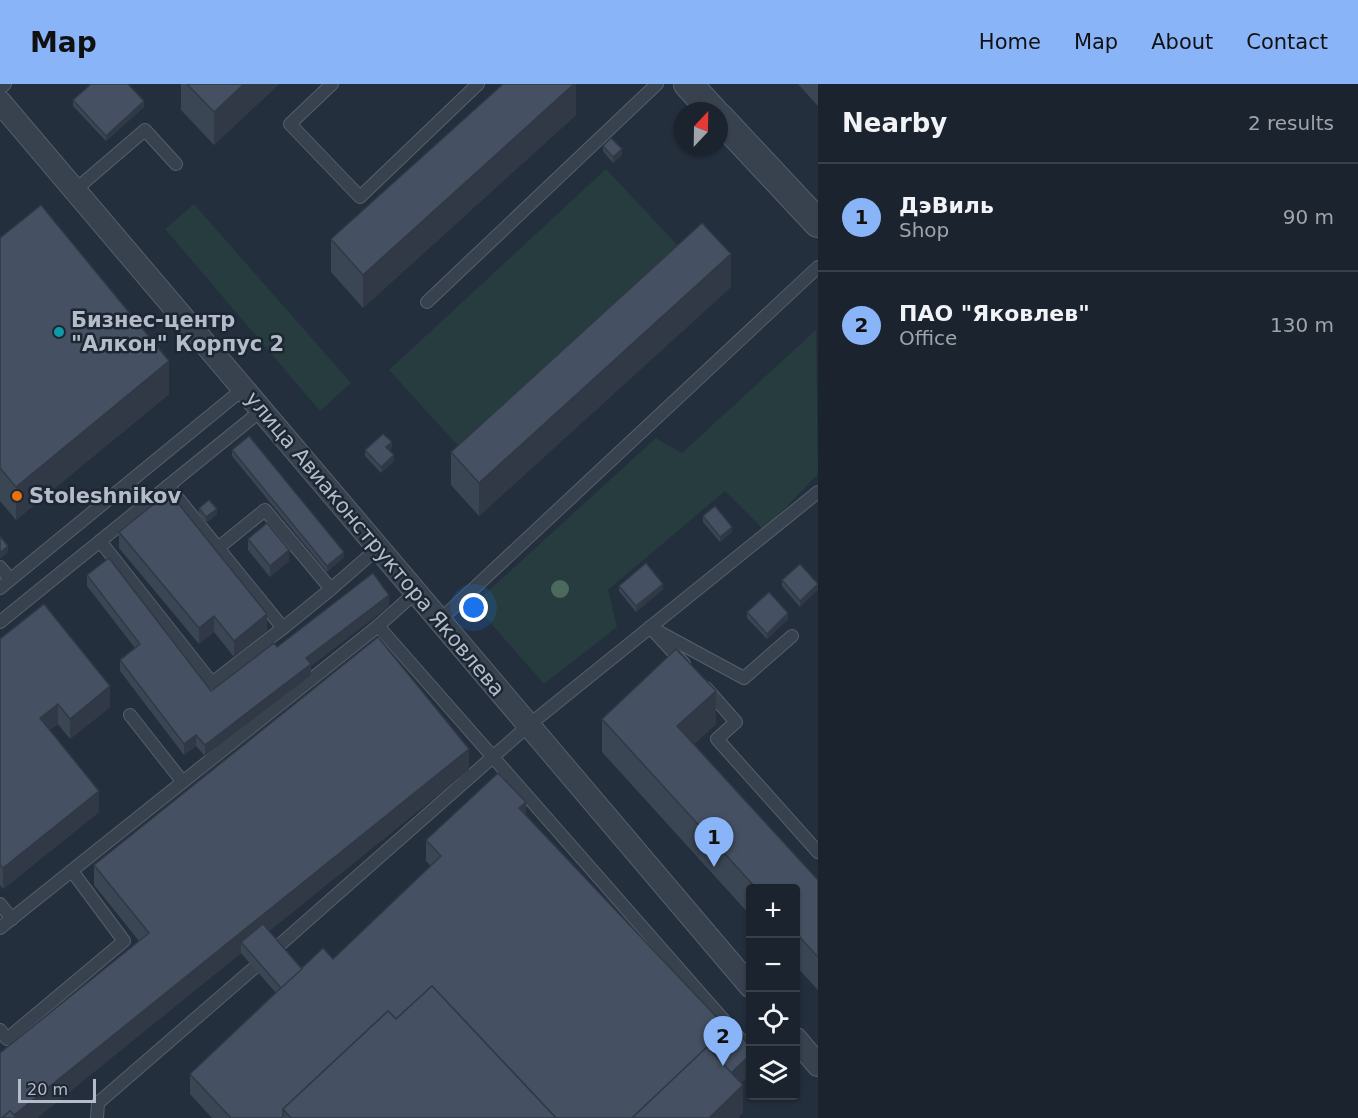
<!DOCTYPE html>
<meta charset="utf-8">
<style>
:root{--surface:#1b232e;--page:#242b36;--text:#f1f3f6;--muted:#a0a4aa;--line:#39404a;--accent:#8ab4f8}
body{margin:0;font-family:"DejaVu Sans",sans-serif;background:var(--page);color:var(--text)}
.controls{position:absolute;right:18px;bottom:18px;display:grid;overflow:hidden;border-radius:6px;box-shadow:0 2px 4px #0004}
.controls button{width:54px;height:54px;display:grid;place-items:center;padding:0;border:0;border-bottom:2px solid var(--line);background:var(--surface);color:var(--text);font:30px sans-serif}
.compass{position:absolute;left:674px;top:18px;width:54px;height:54px;border-radius:50%;background:var(--surface);box-shadow:0 2px 4px #0004;rotate:22deg}
.scale{position:absolute;left:18px;bottom:15px;width:78px;box-sizing:border-box;padding-left:6px;border:3px solid #b4bcc9;border-top:0;font-size:16px;line-height:21px;white-space:nowrap;color:#b4bcc9;-webkit-text-stroke:4px #1d2633;paint-order:stroke}
.you{position:absolute;left:474px;top:524px;width:21px;height:21px;margin:-15px;border:4px solid #fff;border-radius:50%;background:#1a73e8;box-shadow:0 0 0 9px #1a73e833}
.badge{display:grid;place-items:center;width:39px;height:39px;border-radius:50%;background:var(--accent);color:#111;font-size:20px;font-weight:700}
.pin{position:absolute;translate:-50% -50px;filter:drop-shadow(0 2px 3px #0008)}
.pin::after{content:'';position:absolute;top:32px;width:21px;height:18px;background:inherit;clip-path:polygon(0 0,100% 0,50% 100%)}
.list{margin:0;padding:0;list-style:none}
h2{display:flex;justify-content:space-between;align-items:center;height:78px;margin:0;padding:0 24px;font-size:26px}
h2 small{font-size:20px;font-weight:400;color:var(--muted)}
.list li{display:grid;grid-template-columns:39px 1fr auto;gap:18px;align-items:center;box-sizing:border-box;height:108px;padding:0 24px;border-top:2px solid var(--line)}
.list b{display:block;font-size:22px;white-space:nowrap}
.list p{margin:0;font-size:20px;white-space:nowrap;color:var(--muted)}
.list em{font-size:20px;font-style:normal;color:var(--muted)}
.icon{flex:none;width:33px;height:33px;fill:none;stroke:currentColor;stroke-width:2;stroke-linecap:round;stroke-linejoin:round}
.map{position:relative;flex:none;width:818px;height:1034px;overflow:hidden}
header{display:flex;align-items:center;gap:36px;box-sizing:border-box;height:84px;padding:0 30px;background:var(--accent);color:#111}
header strong{font-size:28px}
nav{display:flex;gap:33px;margin-inline-start:auto;font-size:21px}
main{display:flex}
aside{flex:1;background:var(--surface)}
.map>svg:first-child{display:block}
.green{fill:#263c3f}
.lines{fill:none;stroke-linecap:round;stroke-linejoin:round}
.service-casing{stroke:#565f6c;stroke-width:14}
.minor-casing{stroke:#565f6c;stroke-width:24}
.tertiary-casing{stroke:#565f6c;stroke-width:30}
.service{stroke:#38414e;stroke-width:12}
.minor{stroke:#38414e;stroke-width:22}
.tertiary{stroke:#38414e;stroke-width:28}
.tree{fill:#4b6a5d}
.wall{fill:#3b4654}
.shaded-wall{fill:#303945}
.building{fill:#455162;stroke:#303945;stroke-width:1.5}
.culture-dot{fill:#0f9aa8;stroke:#1d2633;stroke-width:2}
.food-dot{fill:#e8710a;stroke:#1d2633;stroke-width:2}
.labels{text-anchor:middle;dominant-baseline:central;stroke-width:5;stroke-linejoin:round;paint-order:stroke}
.poi-label{font-size:21px;font-weight:bold;fill:#b4bcc9;stroke:#1d2633;text-anchor:start}
.street-label{font-size:21px;fill:#b4bcc9;stroke:#1d2633}
</style>
<header>
<strong>Map</strong>
<nav><a>Home</a><a>Map</a><a>About</a><a>Contact</a></nav>
</header>
<main>
<div class="map">
<svg width="818" height="1034" viewBox="0 0 818 1034">
<rect width="100%" height="100%" fill="#242f3e"/>
<g class="green">
<polygon points="606,85 679,163 461,365 389,286"/>
<polygon points="194,120 351,299 320,327 165,145"/>
<polygon points="816,246 818,390 764,446 725,407 608,506 617,543 544,600 474,520 656,354 682,369"/>
</g>
<g class="lines">
<defs>
<g id="service">
<polyline points="332,0 290,40 360,113 478,0"/>
<polyline points="0,4 5,0"/>
<polyline points="75,106 145,46 176,80"/>
<polyline points="427,218 657,0"/>
<polyline points="168,402 218,464"/>
<polyline points="100,457 212,599 283,544"/>
<polyline points="0,483 10,495"/>
<polyline points="0,504 243,305"/>
<polyline points="331,505 283,544 218,464 265,426 331,505 378,464"/>
<polyline points="440,536 818,183"/>
<polyline points="0,538 262,326"/>
<polyline points="378,542 750,966"/>
<polyline points="650,543 684,580"/>
<polyline points="659,548 744,594 792,552"/>
<polyline points="706,604 736,638 717,655 818,768"/>
<polyline points="130,631 182,697"/>
<polyline points="0,820 12,835"/>
<polyline points="0,844 378,542 416,508"/>
<polyline points="275,865 529,641 818,408"/>
<polyline points="0,946 7,955 124,857 72,787"/>
<polyline points="97,1034 98,1019 254,884"/>
</g>
<g id="minor">
<polyline points="0,18 750,902"/>
<polyline points="796,955 818,981"/>
</g>
<g id="tertiary">
<polyline points="688,0 713,27"/>
<polyline points="719,33 818,139"/>
</g>
</defs>
<use href="#service" class="service-casing"/>
<use href="#minor" class="minor-casing"/>
<use href="#tertiary" class="tertiary-casing"/>
<use href="#service" class="service"/>
<use href="#minor" class="minor"/>
<use href="#tertiary" class="tertiary"/>
</g>
<circle class="tree" cx="560" cy="505" r="9"/>
<g class="wall">
<polygon points="181,0 279,0 214,61 181,26"/>
<polygon points="574,0 576,0 576,31 363,224 331,188 331,155"/>
<polygon points="798,0 818,0 818,22"/>
<polygon points="73,16 144,23 106,57 73,22"/>
<polygon points="603,62 622,71 613,79 603,67"/>
<polygon points="0,154 169,310 16,436 0,417"/>
<polygon points="731,203 479,432 451,401 451,368"/>
<polygon points="392,364 389,366 394,377 381,389 365,372 365,366"/>
<polygon points="232,366 344,473 327,488 232,372"/>
<polygon points="199,424 217,430 206,439 199,430"/>
<polygon points="703,432 732,448 720,458 703,438"/>
<polygon points="119,448 267,546 234,573 214,548 199,560 119,464"/>
<polygon points="248,455 289,477 270,493 248,466"/>
<polygon points="87,491 211,607 277,563 389,522 311,582 311,591 205,672 196,662 184,671 120,587 120,576 135,564 87,502"/>
<polygon points="782,496 818,500 800,523 782,502"/>
<polygon points="619,502 663,505 636,528 619,507"/>
<polygon points="747,528 788,535 767,555 747,534"/>
<polygon points="0,555 110,623 70,655 58,640 50,646 99,728 3,805 0,801"/>
<polygon points="602,635 716,640 694,660 818,796 818,906 795,881 795,804 750,804 750,831 602,668"/>
<polygon points="469,686 269,847 302,885 333,875 431,782 426,777 426,756 526,731 741,999 743,1028 738,1034 212,1034 190,1010 190,990 276,909 241,869 37,1034 0,1034 139,857 94,801 94,781"/>
</g>
<g class="shaded-wall">
<polygon points="244,0 279,0 214,61 214,28"/>
<polygon points="574,0 576,0 576,31 363,224 363,191"/>
<polygon points="144,17 144,23 106,57 106,52"/>
<polygon points="622,65 622,71 613,79 613,73"/>
<polygon points="731,170 731,203 479,432 479,399"/>
<polygon points="169,277 169,310 16,436 16,403"/>
<polygon points="392,358 392,364 386,369 386,363"/>
<polygon points="394,371 394,377 381,389 381,383"/>
<polygon points="217,425 217,430 206,439 206,433"/>
<polygon points="732,443 732,448 720,458 720,453"/>
<polygon points="8,462 8,468 0,475 0,469"/>
<polygon points="289,466 289,477 270,493 270,482"/>
<polygon points="344,468 344,473 327,488 327,482"/>
<polygon points="663,500 663,505 636,528 636,522"/>
<polygon points="818,501 818,506 800,523 800,517"/>
<polygon points="389,511 389,522 311,582 311,591 205,672 205,661 306,574"/>
<polygon points="788,529 788,535 767,555 767,550"/>
<polygon points="267,530 267,546 234,573 234,557"/>
<polygon points="214,532 214,548 199,560 199,544"/>
<polygon points="110,602 110,623 70,655 70,635"/>
<polygon points="716,607 716,640 677,674 677,642"/>
<polygon points="58,620 58,640 40,654 40,634"/>
<polygon points="196,651 196,662 184,671 184,660"/>
<polygon points="469,665 469,686 247,865 241,858 241,869 37,1034 11,1034"/>
<polygon points="99,707 99,728 3,805 3,784"/>
<polygon points="526,718 526,738 519,724"/>
<polygon points="750,971 750,991 728,1012 728,992"/>
<polygon points="743,1001 743,1028 738,1034 709,1034"/>
</g>
<g class="building">
<polygon points="91,0 128,0 144,17 106,52 73,16"/>
<polygon points="187,0 244,0 214,28"/>
<polygon points="503,0 574,0 363,191 331,155"/>
<polygon points="611,54 622,65 613,73 603,62"/>
<polygon points="41,121 169,277 16,403 0,384 0,154"/>
<polygon points="702,139 731,170 479,399 451,368"/>
<polygon points="383,350 392,358 386,363 394,371 381,383 365,366"/>
<polygon points="249,352 344,468 327,482 232,366"/>
<polygon points="169,408 267,530 234,557 214,532 199,544 119,448"/>
<polygon points="209,416 217,425 206,433 199,424"/>
<polygon points="715,422 732,443 720,453 703,432"/>
<polygon points="267,439 289,466 270,482 248,455"/>
<polygon points="0,452 8,462 0,469"/>
<polygon points="109,474 211,607 274,559 277,563 373,489 389,511 306,574 311,580 205,661 196,651 184,660 120,576 140,560 87,491"/>
<polygon points="646,479 663,500 636,522 619,502"/>
<polygon points="800,480 818,500 800,517 782,496"/>
<polygon points="769,508 788,529 767,550 747,528"/>
<polygon points="44,520 110,602 70,635 58,620 40,634 99,707 3,784 0,781 0,555"/>
<polygon points="378,553 469,665 14,1031 10,1027 2,1034 0,1034 0,969 149,849 94,781"/>
<polygon points="676,565 716,607 677,642 818,796 818,873 795,848 795,804 756,804 602,635"/>
<polygon points="498,689 526,718 519,724 726,943 730,940 750,962 750,971 731,989 707,963 632,1034 556,1034 432,902 396,935 388,927 283,1025 283,1032 281,1034 231,1034 190,990 323,864 333,875 441,772 426,756"/>
<polygon points="263,840 302,885 281,904 241,858"/>
<polygon points="432,902 556,1034 291,1034 283,1025 388,927 396,935"/>
<polygon points="707,963 743,1001 709,1034 632,1034"/>
<polygon points="10,1027 17,1034 2,1034"/>
</g>
<circle class="culture-dot" cx="59" cy="248" r="6"/>
<circle class="food-dot" cx="17" cy="412" r="6"/>
<g class="labels">
<g class="poi-label">
<text x="71" y="236">Бизнес-центр<tspan x="71" dy="24">"Алкон" Корпус 2</tspan></text>
<text x="29" y="412">Stoleshnikov</text>
</g>
<g class="street-label">
<text transform="translate(375 460) rotate(50)">улица Авиаконструктора Яковлева</text>
</g>
</g>
</svg>
<div class="controls">
<button>+</button>
<button>−</button>
<button><svg class="icon" aria-label="locate" viewBox="0 0 24 24"><circle cx="12" cy="12" r="6"/><path d="M12 2v4M12 18v4M2 12h4M18 12h4"/></svg></button>
<button><svg class="icon" aria-label="layers" viewBox="0 0 24 24"><path d="M12 4l9 5-9 5-9-5zM3 14l9 5 9-5"/></svg></button>
</div>
<svg class="compass" viewBox="-18 -18 36 36"><path d="M0-13l5 13h-10z" fill="#e53935"/><path d="M0 13l5-13h-10z" fill="#a0a4aa"/></svg>
<div class="scale">20 m</div>
<div class="you"></div>
<div class="pin badge" style="left:714px;top:783px">1</div>
<div class="pin badge" style="left:723px;top:982px">2</div>
</div>
<aside>
<h2>Nearby<small>2 results</small></h2>
<ul class="list">
<li><span class="badge">1</span><div><b>ДэВиль</b><p>Shop</p></div><em>90 m</em></li>
<li><span class="badge">2</span><div><b>ПАО &quot;Яковлев&quot;</b><p>Office</p></div><em>130 m</em></li>
</ul>
</aside>
</main>
